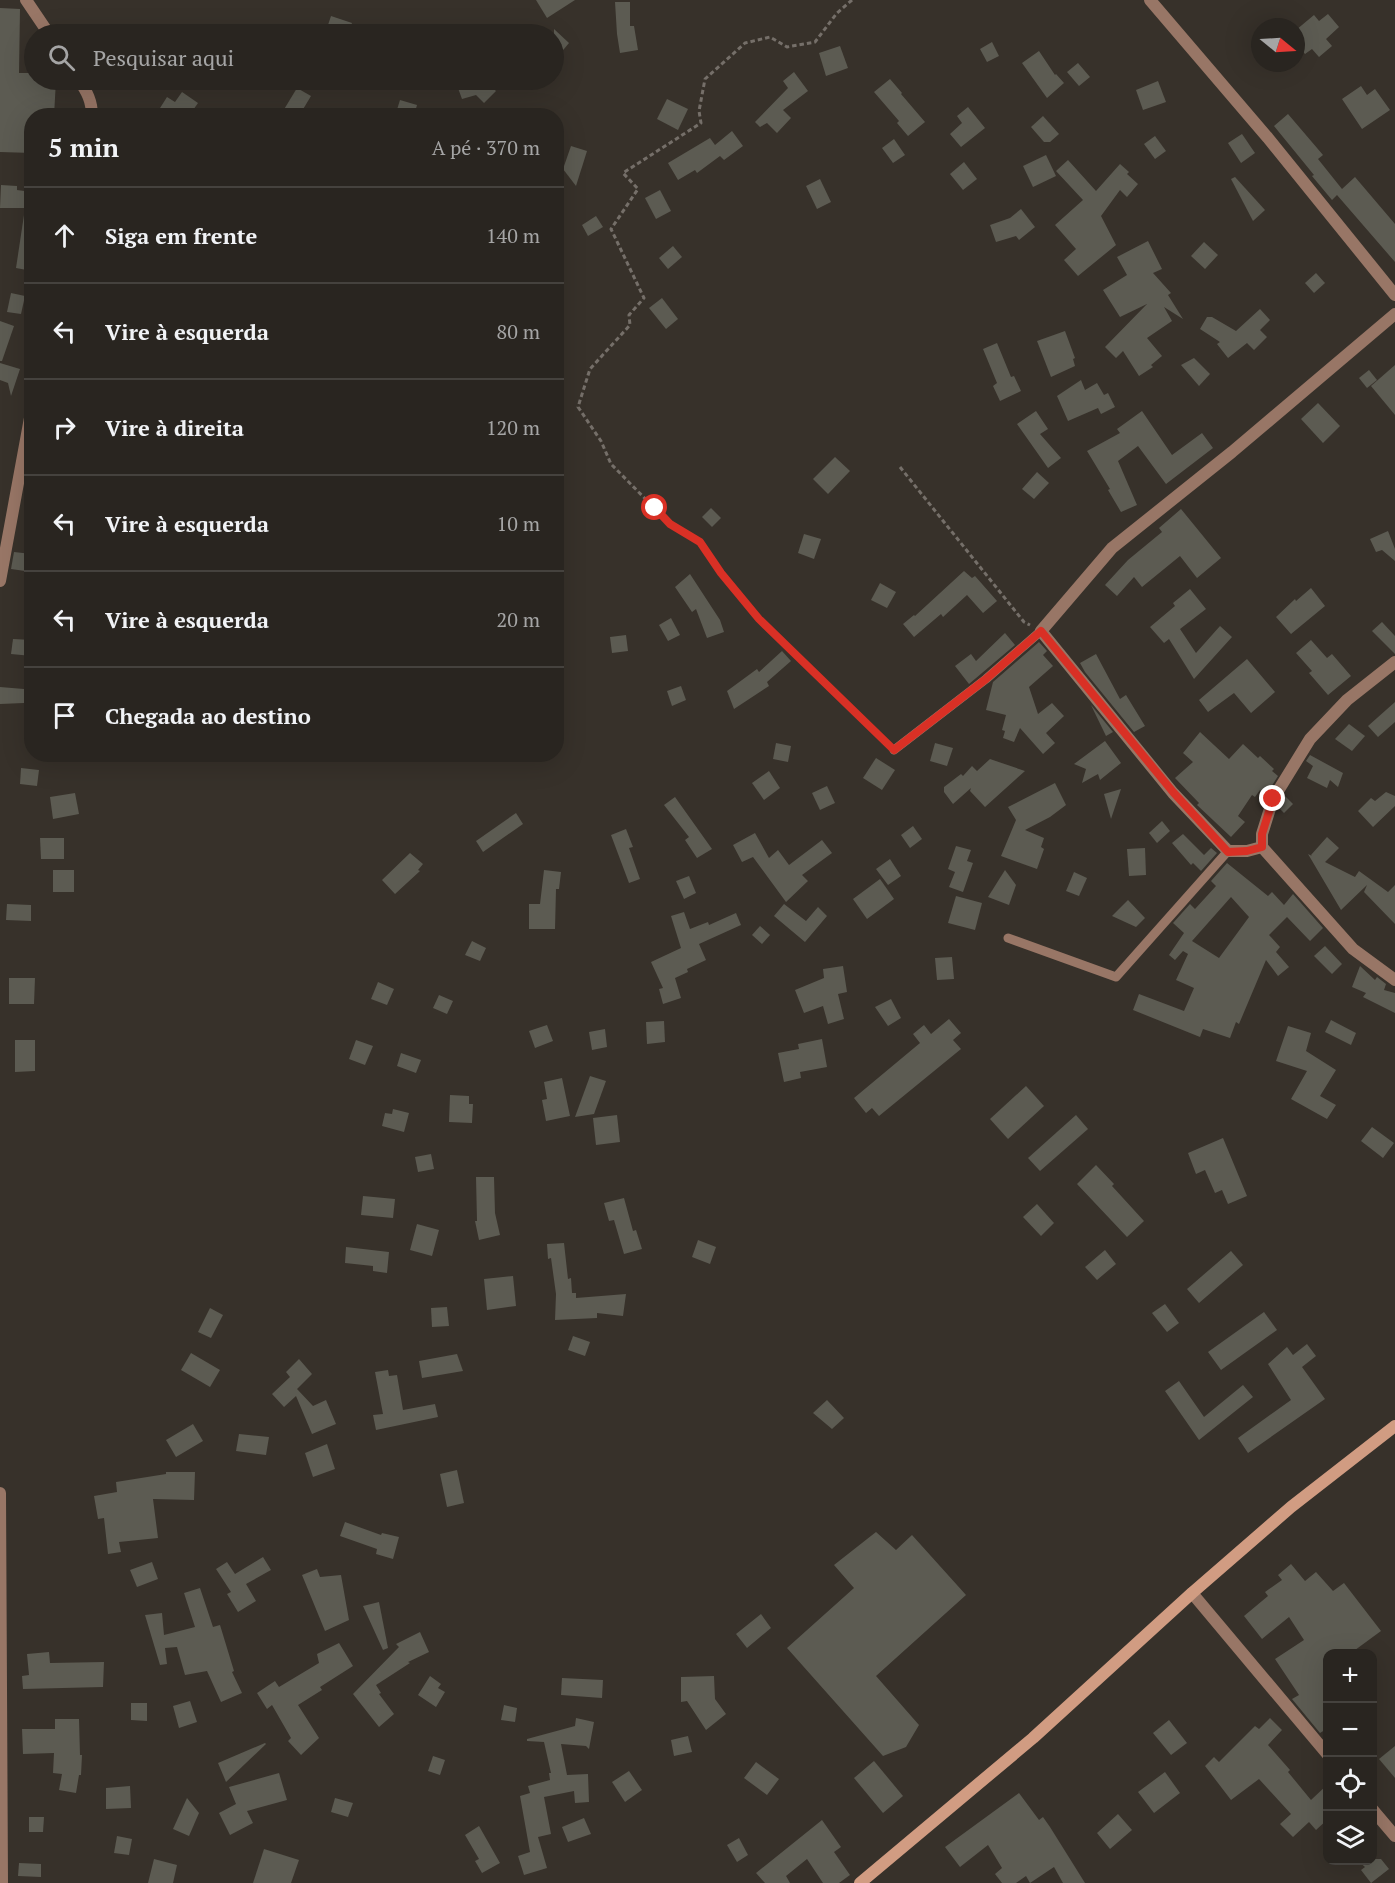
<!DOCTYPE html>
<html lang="pt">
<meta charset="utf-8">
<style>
:root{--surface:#292520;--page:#35312d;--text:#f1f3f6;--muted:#a5a5a5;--line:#45423e}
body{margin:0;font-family:"PT Serif",serif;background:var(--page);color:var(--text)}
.controls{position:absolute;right:18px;bottom:18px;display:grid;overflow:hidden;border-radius:12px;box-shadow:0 6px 24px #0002}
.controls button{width:54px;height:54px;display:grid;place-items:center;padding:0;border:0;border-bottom:2px solid var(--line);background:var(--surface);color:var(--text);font:30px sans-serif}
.compass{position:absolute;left:1251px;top:18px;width:54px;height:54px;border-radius:50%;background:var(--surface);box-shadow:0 6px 24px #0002;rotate:108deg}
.stop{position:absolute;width:18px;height:18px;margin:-14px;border:4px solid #d93025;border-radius:50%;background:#fff}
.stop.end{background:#d93025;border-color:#fff;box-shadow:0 2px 6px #0008}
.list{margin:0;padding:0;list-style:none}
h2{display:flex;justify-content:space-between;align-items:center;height:78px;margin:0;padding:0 24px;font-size:26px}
h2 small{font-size:20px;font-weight:400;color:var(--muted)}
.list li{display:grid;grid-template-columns:39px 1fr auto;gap:18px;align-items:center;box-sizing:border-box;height:96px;padding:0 24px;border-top:2px solid var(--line)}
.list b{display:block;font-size:22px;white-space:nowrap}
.list em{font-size:20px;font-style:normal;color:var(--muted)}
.icon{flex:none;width:33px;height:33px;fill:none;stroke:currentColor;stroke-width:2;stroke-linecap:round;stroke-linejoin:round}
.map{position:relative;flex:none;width:1395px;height:1883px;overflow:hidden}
.search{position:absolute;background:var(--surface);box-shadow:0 6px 24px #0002;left:24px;top:24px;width:540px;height:66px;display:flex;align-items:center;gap:15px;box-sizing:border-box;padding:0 21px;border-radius:33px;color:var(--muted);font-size:22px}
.panel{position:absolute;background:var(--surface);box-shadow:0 6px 24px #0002;left:24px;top:108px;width:540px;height:654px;border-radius:24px}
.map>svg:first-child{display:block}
.building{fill:#5c5b52;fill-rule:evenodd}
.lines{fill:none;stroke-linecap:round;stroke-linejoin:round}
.path{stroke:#756f69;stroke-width:3;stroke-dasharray:4.5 3;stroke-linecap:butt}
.lane{stroke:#987666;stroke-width:9}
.street{stroke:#987666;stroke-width:12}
.secondary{stroke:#d19c82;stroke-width:12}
.route{stroke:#d93025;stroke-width:8}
</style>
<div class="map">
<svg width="1395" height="1883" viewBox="0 0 1395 1883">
<rect width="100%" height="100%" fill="#37312a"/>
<g class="building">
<polygon points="536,0 575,0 547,18"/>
<polygon points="615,2 630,2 630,26 634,26 638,50 620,53 617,34"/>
<polygon points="0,8 20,9 19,73 34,73 34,80 56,80 54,116 32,116 32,153 0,152"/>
<polygon points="1328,14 1339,27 1326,39 1332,46 1319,57 1312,49 1305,54 1296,43 1296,30 1314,15 1319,21"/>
<polygon points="331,16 352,23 348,34 325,34"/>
<polygon points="554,29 569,43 554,61"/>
<polygon points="992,42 999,56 987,62 980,49"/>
<polygon points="840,46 848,68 826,76 819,53"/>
<polygon points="1039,51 1055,75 1056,74 1064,83 1047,98 1022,63"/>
<polygon points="1078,63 1090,77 1079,86 1067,72"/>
<polygon points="794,72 808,91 783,110 791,118 777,133 767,123 760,127 755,122 788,88 783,81"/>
<polygon points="890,79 902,93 901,94 925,122 908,136 897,123 899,121 874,92"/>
<polygon points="455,80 485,80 496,91 484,103 476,95 462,99"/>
<polygon points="1158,81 1166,102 1143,110 1136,90"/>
<polygon points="1361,86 1367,95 1375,89 1390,110 1362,129 1342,99"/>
<polygon points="297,88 311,96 299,116 280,116"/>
<polygon points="182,92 198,103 191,113 196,116 155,116 167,97 175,102"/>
<polygon points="667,99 688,109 678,130 657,119"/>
<polygon points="400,100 417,105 414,116 395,116"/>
<polygon points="968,107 985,128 961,147 950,134 962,123 957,116"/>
<polygon points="1288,114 1323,155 1318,159 1342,189 1355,177 1395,224 1395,262 1337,195 1332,200 1312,176 1314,175 1274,126"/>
<polygon points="1043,116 1059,134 1050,142 1044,142 1031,127"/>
<polygon points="732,131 743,146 724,160 720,156 697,173 695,170 678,180 668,163 710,138 715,145"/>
<polygon points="1242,134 1255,153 1241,163 1228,143"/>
<polygon points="1155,136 1166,151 1155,159 1144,144"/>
<polygon points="894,139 905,155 893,163 882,148"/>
<polygon points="571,146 587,151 576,186 563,169"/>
<polygon points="1046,155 1056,176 1033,187 1023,166"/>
<polygon points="1068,160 1096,191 1120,164 1129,172 1127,174 1138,184 1127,197 1120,190 1101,216 1116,245 1078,276 1064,260 1076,249 1055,225 1083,200 1056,171"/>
<polygon points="964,162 977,179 963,190 950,174"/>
<polygon points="1235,177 1265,210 1253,221 1231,179"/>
<polygon points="820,179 831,202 817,209 806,186"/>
<polygon points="1,185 17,186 17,190 32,192 32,208 0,208"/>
<polygon points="660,190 671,211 656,219 645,198"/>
<polygon points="1021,209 1035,227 1019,240 1016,236 996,242 990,225 1010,218"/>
<polygon points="24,215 32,216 32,271 16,268"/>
<polygon points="596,216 603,227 588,236 582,225"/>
<polygon points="1148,241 1162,269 1153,273 1171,293 1168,295 1183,319 1164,307 1172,321 1147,338 1162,356 1151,365 1153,367 1139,376 1123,351 1116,358 1105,347 1147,304 1120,317 1103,290 1127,275 1117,257"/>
<polygon points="1204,242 1218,255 1205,269 1191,256"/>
<polygon points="673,246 682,257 668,269 659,258"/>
<polygon points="1316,273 1325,283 1314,293 1305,283"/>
<polygon points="11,293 25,296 21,314 7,312"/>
<polygon points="662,298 678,319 666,329 649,308"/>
<polygon points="1260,309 1270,320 1260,330 1267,337 1254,350 1247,343 1228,358 1217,344 1220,342 1200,329 1207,317 1212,317 1236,331"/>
<polygon points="0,321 14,326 2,361 0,361"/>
<polygon points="1065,331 1075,358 1073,359 1075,366 1051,377 1037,341"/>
<polygon points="997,343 1011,377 1014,376 1021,391 1000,401 993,386 997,383 983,349"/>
<polygon points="1194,358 1210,374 1199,386 1181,365"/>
<polygon points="0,363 20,369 11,396 8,383 0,380"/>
<polygon points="1395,365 1395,415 1371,386"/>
<polygon points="1369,370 1377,380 1367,388 1359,378"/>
<polygon points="1081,380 1085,390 1097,383 1104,395 1108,393 1115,407 1101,414 1098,408 1068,421 1057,396"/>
<polygon points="1318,403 1340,426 1323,443 1301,419"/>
<polygon points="1036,411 1048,429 1040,434 1061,458 1048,468 1017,424"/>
<polygon points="1142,411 1172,455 1202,433 1213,448 1166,484 1138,446 1118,461 1137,505 1121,512 1108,490 1110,489 1087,451 1120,433 1117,429"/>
<polygon points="835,457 850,471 828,494 813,479"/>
<polygon points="1037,472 1049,483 1034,499 1022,489"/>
<polygon points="711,508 721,518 712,527 702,517"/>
<polygon points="1181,509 1221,558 1197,578 1180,556 1142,587 1134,577 1117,596 1105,585 1128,560 1162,532 1159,528"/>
<polygon points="1388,531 1395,549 1395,561 1382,550 1376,552 1370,539"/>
<polygon points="804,534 821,539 814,559 798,553"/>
<polygon points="14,552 32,554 32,572 11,569"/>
<polygon points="964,571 972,578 975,576 997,601 983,613 967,595 943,617 941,614 914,637 903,624 914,615 915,616"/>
<polygon points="690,574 720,620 724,632 707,638 696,609 692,612 675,587"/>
<polygon points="880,583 896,592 887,608 871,600"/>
<polygon points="1311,588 1325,606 1291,634 1276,617 1295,599 1296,601"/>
<polygon points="1190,589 1206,609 1180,629 1196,653 1220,626 1232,637 1194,679 1169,639 1164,643 1150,627 1175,606 1173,603"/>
<polygon points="671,618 680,635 668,641 659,625"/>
<polygon points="1382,622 1395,636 1395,654 1372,631"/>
<polygon points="1005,633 1015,645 969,684 955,666 971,654 976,661"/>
<polygon points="626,635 628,651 612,653 610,637"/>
<polygon points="13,639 32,640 32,656 11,654"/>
<polygon points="1311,640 1327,658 1332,654 1351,676 1328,695 1309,673 1312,671 1296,653"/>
<polygon points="1039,642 1047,651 1043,655 1053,666 1029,687 1038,714 1052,703 1064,716 1046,733 1055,743 1043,754 1020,728 1014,742 1003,738 1005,731 1002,730 1006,715 986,710 993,682"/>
<polygon points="782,651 791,661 767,682 769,686 734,709 727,691 757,669 759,672"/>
<polygon points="1096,654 1120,699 1126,695 1145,726 1134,732 1085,672 1080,663"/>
<polygon points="1247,659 1275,692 1251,713 1234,693 1208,712 1199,700"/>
<polygon points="681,686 686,700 672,706 667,691"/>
<polygon points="0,687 24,689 24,703 0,704"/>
<polygon points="1395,702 1395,722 1378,737 1368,726"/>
<polygon points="1091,705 1113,732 1106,736"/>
<polygon points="1349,724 1365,736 1352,751 1335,739"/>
<polygon points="1200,732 1229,759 1243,744 1258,758 1260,756 1274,769 1272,771 1278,776 1266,795 1260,790 1255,797 1252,795 1238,816 1245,822 1231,837 1197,805 1199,803 1175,778 1193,762 1183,753"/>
<polygon points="1105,741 1121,763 1100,780 1098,774 1082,783 1086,769 1074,764"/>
<polygon points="776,743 791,746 788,762 773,759"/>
<polygon points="935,743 953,748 947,766 930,761"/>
<polygon points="1310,755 1343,773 1338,787 1330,780 1327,788 1307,778 1313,766 1306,761"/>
<polygon points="876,758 895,770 882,790 863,778"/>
<polygon points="990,759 1025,771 985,807 970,791 971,788 953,804 944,792 944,787 961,774 963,776 972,766 977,771"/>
<polygon points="21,768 39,770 37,786 20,784"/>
<polygon points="769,771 780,788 764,800 752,783"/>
<polygon points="1055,783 1066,805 1050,817 1025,830 1044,838 1041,847 1044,849 1037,869 1001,856 1016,820 1008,807"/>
<polygon points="827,786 835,803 820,810 812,793"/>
<polygon points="1121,789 1111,819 1104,794"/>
<polygon points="1386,792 1395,796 1395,806 1373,827 1358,811 1371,798 1375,801"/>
<polygon points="75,793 79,814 53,819 50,797"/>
<polygon points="1285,796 1293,804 1284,813 1279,808"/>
<polygon points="675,797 712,849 697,858 685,840 689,837 664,805"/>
<polygon points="516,813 523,824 483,852 476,841"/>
<polygon points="1162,821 1170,831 1157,843 1149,833"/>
<polygon points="913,826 922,839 910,848 901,835"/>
<polygon points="626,829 633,847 629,848 640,879 629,883 611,835"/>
<polygon points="755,833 769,858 778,850 789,865 822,840 832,853 802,875 808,881 786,902 753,857 742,862 733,845"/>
<polygon points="1183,834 1204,855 1211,848 1217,853 1201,871 1193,863 1191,865 1172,843"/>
<polygon points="1327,837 1339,848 1325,862 1355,877 1359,871 1388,892 1395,885 1395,924 1364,892 1367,885 1341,910 1308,854 1312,856 1311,855"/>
<polygon points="40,838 64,838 64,859 41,859"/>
<polygon points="956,846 971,850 967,861 973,863 963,892 949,887 955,872 948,869"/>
<polygon points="1145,848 1146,875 1129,876 1127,849"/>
<polygon points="410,853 423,864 418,870 420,871 395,894 382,880"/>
<polygon points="890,859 901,876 888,885 876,869"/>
<path d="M1227,863L1268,896L1272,892L1284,905L1293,894L1323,928L1310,941L1287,917L1269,935L1280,947L1276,952L1289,967L1278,976L1266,960L1239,1024L1236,1022L1230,1038L1203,1029L1200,1037L1133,1010L1139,994L1184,1011L1194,988L1176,980L1188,954L1183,951L1175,960L1169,955L1184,933L1173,923L1190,904L1195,909L1216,886L1211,881ZM1231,897L1249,917L1219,958L1192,941Z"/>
<rect x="53" y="870" width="21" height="22"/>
<polygon points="544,870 561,872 559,889 556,889 555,929 529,929 529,904 540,904"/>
<polygon points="1005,870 1016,885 1009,905 988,897"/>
<polygon points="1074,872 1087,878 1079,896 1066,891"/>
<polygon points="689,876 696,893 684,899 676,881"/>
<polygon points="880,879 894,899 867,919 853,899"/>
<polygon points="956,896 982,903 975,930 948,923"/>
<polygon points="1128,900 1145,918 1136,927 1112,916"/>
<polygon points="7,904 31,905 31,921 6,920"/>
<polygon points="784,904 806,921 818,907 827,916 805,942 774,916"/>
<polygon points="684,912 690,929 708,922 709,925 736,913 741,925 699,944 706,960 687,969 688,972 675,978 681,998 663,1004 659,989 663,988 651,962 681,948 671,916"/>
<polygon points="760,926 770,935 762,944 752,935"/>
<polygon points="472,941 486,948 480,961 465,955"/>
<polygon points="1325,946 1342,964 1332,974 1314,956"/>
<polygon points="952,957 954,979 937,980 935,958"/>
<polygon points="843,966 847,992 838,994 844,1019 828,1024 823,1006 804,1013 795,990 824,978 823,969"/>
<polygon points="1360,966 1375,980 1377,977 1386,984 1384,990 1395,993 1395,1013 1363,997 1366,993 1352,987"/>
<polygon points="9,978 35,978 34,1004 9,1004"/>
<polygon points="378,982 394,989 387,1005 371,999"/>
<polygon points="439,995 453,1001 447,1014 433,1008"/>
<polygon points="891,999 901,1018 888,1026 875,1007"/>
<polygon points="949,1019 961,1033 953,1040 961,1049 879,1116 872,1108 866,1113 854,1098 920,1043 913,1034 924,1025 931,1034"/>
<polygon points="1331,1020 1356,1033 1351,1045 1325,1032"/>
<polygon points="664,1021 665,1042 647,1044 646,1022"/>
<polygon points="547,1025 553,1041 535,1048 529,1031"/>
<polygon points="1288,1026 1311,1033 1306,1051 1336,1070 1320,1096 1336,1105 1327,1119 1291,1099 1307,1071 1276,1061"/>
<polygon points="605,1029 607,1047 592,1050 589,1032"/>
<polygon points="822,1039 827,1067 800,1072 801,1078 784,1082 778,1053 799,1049 798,1044"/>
<polygon points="15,1040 35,1040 35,1071 15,1072"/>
<polygon points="356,1040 373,1046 365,1065 349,1059"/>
<polygon points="401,1053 421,1060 416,1073 397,1066"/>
<polygon points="590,1076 606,1081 594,1114 575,1117"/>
<polygon points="562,1078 570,1116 546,1121 542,1100 547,1099 544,1082"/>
<polygon points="1026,1086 1044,1106 1008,1139 990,1119"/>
<polygon points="450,1095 469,1096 469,1104 473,1104 472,1123 449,1122"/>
<polygon points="393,1109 409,1113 404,1132 382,1126 385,1113 392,1114"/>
<polygon points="617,1115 620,1142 596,1145 593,1118"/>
<polygon points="1076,1115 1088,1129 1040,1171 1028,1158"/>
<polygon points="1372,1127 1394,1143 1383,1158 1361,1141"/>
<polygon points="1223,1138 1247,1196 1228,1204 1222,1190 1215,1193 1205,1170 1196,1174 1188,1153"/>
<polygon points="431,1154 434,1169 418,1172 415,1157"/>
<polygon points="1096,1165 1114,1184 1112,1186 1144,1221 1127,1237 1077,1184"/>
<polygon points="476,1177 494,1177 495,1213 500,1235 479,1240 475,1221 477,1221"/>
<polygon points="363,1196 395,1199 393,1218 361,1215"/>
<polygon points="624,1198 633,1231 636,1230 642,1249 624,1254 614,1220 609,1221 604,1203"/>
<polygon points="1037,1204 1054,1223 1041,1236 1023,1217"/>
<polygon points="417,1224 439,1230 432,1256 410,1250"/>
<polygon points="698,1240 716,1247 710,1264 692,1257"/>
<polygon points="564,1243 568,1279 571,1278 572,1293 576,1293 576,1298 626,1294 623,1316 597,1313 597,1318 555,1320 556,1294 551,1258 548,1259 547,1244"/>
<polygon points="346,1247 389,1252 387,1273 373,1271 373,1266 345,1263"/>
<polygon points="1105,1250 1116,1264 1097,1280 1085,1267"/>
<polygon points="1231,1251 1243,1265 1199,1303 1187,1289"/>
<polygon points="513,1276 516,1306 487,1310 484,1279"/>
<polygon points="1165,1304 1179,1323 1167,1332 1152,1313"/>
<polygon points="447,1307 449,1326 432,1327 431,1308"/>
<polygon points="210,1308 223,1315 211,1338 198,1332"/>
<polygon points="1264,1312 1277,1330 1221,1370 1208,1352"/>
<polygon points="573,1336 590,1342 585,1356 568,1350"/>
<polygon points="1307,1344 1316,1356 1302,1367 1325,1399 1248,1453 1238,1438 1291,1400 1268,1364 1287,1347 1293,1355"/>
<polygon points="191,1353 220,1370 210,1387 181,1370"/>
<polygon points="457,1354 463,1371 422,1378 419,1361"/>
<polygon points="299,1359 312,1374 297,1389 313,1406 326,1400 336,1424 312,1434 296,1396 284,1407 272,1394 290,1377 286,1372"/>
<polygon points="388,1370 389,1376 397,1375 403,1410 435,1404 438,1417 376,1430 373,1415 383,1414 375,1372"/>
<polygon points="1179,1381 1204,1417 1243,1385 1253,1397 1199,1440 1165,1391"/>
<polygon points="827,1400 844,1418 832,1429 813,1413"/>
<polygon points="193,1424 203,1441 176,1457 166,1440"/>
<polygon points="239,1434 269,1437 266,1455 236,1451"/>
<polygon points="327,1444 335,1469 313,1477 305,1453"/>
<polygon points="457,1470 464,1503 447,1507 440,1474"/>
<polygon points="166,1472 195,1472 194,1500 153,1499 158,1538 119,1542 121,1552 108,1554 104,1518 98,1519 94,1496 117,1492 116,1482 166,1474"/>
<polygon points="345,1522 381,1535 382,1533 399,1537 393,1559 376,1554 377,1549 340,1536"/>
<polygon points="876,1532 896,1550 912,1535 966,1595 876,1676 919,1725 906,1747 883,1756 787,1648 854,1588 834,1565"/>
<polygon points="263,1557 271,1570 246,1584 256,1601 238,1612 227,1594 231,1592 216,1569 227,1562 235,1574"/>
<polygon points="152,1562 158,1579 137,1587 130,1570"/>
<polygon points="1291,1564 1305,1581 1316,1572 1333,1591 1344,1583 1381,1631 1351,1653 1328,1653 1328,1728 1320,1733 1292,1699 1299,1695 1275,1659 1304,1640 1289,1617 1262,1639 1244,1616 1268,1596 1265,1592 1282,1580 1278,1575"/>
<polygon points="317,1569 320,1577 341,1575 349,1620 325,1631 302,1575"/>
<polygon points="200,1588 213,1627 220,1625 234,1671 232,1672 242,1693 221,1702 207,1671 185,1675 177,1647 165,1648 167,1664 160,1665 145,1615 162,1613 164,1635 195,1627 184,1593"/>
<polygon points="379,1602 388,1648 383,1650 363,1606"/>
<polygon points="761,1614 771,1628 747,1648 736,1634"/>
<polygon points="420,1632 429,1652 408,1662 410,1663 376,1685 381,1693 379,1694 394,1714 379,1727 353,1694 399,1647 396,1644"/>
<polygon points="339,1643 353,1666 320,1687 322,1690 298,1705 319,1738 301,1755 288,1741 291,1738 272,1705 267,1709 257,1693 275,1681 279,1687 319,1663 317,1654"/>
<polygon points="49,1652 50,1663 104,1662 103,1687 23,1689 22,1676 29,1675 27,1654"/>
<polygon points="430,1676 441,1684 438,1688 445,1692 436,1707 418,1695"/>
<polygon points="714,1676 715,1699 726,1714 706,1730 687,1701 681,1702 681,1677"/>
<polygon points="562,1678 603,1680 602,1698 561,1695"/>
<polygon points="190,1701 197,1722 179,1728 173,1706"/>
<polygon points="131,1703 147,1703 147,1721 131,1720"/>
<polygon points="504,1705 517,1708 515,1722 501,1720"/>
<polygon points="576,1718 594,1722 589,1749 586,1746 561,1744 567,1775 588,1774 589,1802 575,1803 574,1791 544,1797 551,1834 538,1837 547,1868 524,1875 518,1856 530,1852 520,1796 530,1793 528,1786 550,1780 549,1773 551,1773 544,1742 527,1741 527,1739 575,1726"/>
<polygon points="1270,1718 1282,1730 1268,1745 1290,1770 1288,1772 1311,1800 1328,1784 1328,1819 1316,1830 1309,1822 1293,1837 1280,1824 1291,1814 1259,1779 1231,1800 1205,1766 1214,1757 1219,1762 1255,1726 1259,1729"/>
<polygon points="55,1719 79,1719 80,1755 82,1755 81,1775 79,1775 76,1793 59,1790 62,1774 53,1773 54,1753 23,1754 22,1729 55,1729"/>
<polygon points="1169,1720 1187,1743 1171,1755 1153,1733"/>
<polygon points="688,1736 692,1752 674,1756 671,1740"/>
<polygon points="265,1743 266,1744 226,1782 218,1763"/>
<polygon points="1395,1746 1395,1778 1379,1759"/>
<polygon points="433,1756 445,1760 440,1775 428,1771"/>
<polygon points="874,1761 903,1796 883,1813 854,1778"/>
<polygon points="756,1762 779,1779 767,1795 744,1778"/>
<polygon points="629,1771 642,1790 625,1802 612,1782"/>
<polygon points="1165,1772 1180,1793 1154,1813 1138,1792"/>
<polygon points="279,1773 287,1800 247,1811 253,1823 230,1835 219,1813 236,1804 229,1787"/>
<polygon points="130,1786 131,1808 106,1809 106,1788"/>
<polygon points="1019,1793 1039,1820 1043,1817 1050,1827 1085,1883 1063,1883 1054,1867 1030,1883 1026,1876 1016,1883 1002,1883 995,1874 1002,1868 988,1845 960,1867 945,1847"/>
<polygon points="187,1798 199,1813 189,1836 173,1829"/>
<polygon points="335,1798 353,1803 348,1817 331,1812"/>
<polygon points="1118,1814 1132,1830 1110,1849 1097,1833"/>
<polygon points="29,1817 44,1817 43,1832 29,1832"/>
<polygon points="584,1818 591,1834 568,1842 562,1827"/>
<polygon points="822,1820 841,1847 834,1852 850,1875 839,1883 823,1883 807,1859 786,1876 790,1883 765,1883 756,1873"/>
<polygon points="479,1826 500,1863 482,1873 475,1861 479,1859 465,1835"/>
<polygon points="117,1836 132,1839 129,1855 114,1853"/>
<polygon points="739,1838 748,1855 737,1862 727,1845"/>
<polygon points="264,1849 299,1860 291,1883 253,1883"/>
<polygon points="154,1859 177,1865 173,1883 148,1883"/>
<polygon points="1376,1859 1381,1859 1389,1869 1371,1883 1361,1870 1365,1867 1357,1860"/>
<polygon points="19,1863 41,1864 41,1877 18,1876"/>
</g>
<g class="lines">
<g class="path">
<polyline points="852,0 837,13 815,42 787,47 770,37 745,43 705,79 699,111 701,123 623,173 638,189 611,229 644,298 629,315 630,325 590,369 578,407 601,441 611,464 670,524 700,542 721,573 759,619 887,743"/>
<polyline points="900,467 1024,622 1030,625"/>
</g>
<g class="lane">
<polyline points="894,750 986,679 1041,631"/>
<polyline points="1008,938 1116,977 1228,851"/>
</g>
<g class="street">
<polyline points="26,0 49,34"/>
<polyline points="1150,0 1268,138 1395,295"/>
<path d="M79,80C87,92 92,101 92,116"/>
<polyline points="0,581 32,407"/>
<polyline points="1395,662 1347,700 1310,739 1273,799 1262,834 1262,847 1353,949 1395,980"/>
<polyline points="1262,847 1247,851 1228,851 1173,793 1041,631 1112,548 1232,452 1395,314"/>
<polyline points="0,1493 2,1883"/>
<polyline points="1192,1593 1328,1755"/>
<polyline points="1372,1809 1395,1836"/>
</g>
<polyline class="secondary" points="860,1883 1033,1738 1192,1593 1291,1507 1395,1426"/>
</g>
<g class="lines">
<polyline class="route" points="655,508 670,524 700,542 721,573 759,619 894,750 986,679 1041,631 1173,792 1228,852 1247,851 1262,847 1262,834 1273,799"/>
</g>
</svg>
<div class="controls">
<button>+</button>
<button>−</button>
<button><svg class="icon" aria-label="locate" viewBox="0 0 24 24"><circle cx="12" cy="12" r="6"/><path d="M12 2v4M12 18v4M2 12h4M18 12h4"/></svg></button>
<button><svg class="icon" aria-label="layers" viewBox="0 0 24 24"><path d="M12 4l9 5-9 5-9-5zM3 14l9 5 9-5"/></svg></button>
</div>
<svg class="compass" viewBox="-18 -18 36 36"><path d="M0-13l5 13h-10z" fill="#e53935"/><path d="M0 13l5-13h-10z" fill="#a5a5a5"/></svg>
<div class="stop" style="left:655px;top:508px"></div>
<div class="stop end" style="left:1273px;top:799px"></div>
<div class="search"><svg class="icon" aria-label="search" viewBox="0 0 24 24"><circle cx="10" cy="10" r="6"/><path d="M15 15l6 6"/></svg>Pesquisar aqui</div>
<section class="panel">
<h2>5 min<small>A pé · 370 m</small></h2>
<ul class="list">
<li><svg class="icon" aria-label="ahead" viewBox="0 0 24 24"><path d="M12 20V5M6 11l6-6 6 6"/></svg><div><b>Siga em frente</b></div><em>140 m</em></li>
<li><svg class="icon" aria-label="left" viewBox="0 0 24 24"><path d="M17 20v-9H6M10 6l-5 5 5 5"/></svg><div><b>Vire à esquerda</b></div><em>80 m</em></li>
<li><svg class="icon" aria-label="right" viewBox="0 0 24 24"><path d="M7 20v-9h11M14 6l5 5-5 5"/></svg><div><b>Vire à direita</b></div><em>120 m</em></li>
<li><svg class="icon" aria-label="left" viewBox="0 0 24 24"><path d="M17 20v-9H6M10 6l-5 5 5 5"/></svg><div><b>Vire à esquerda</b></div><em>10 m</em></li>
<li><svg class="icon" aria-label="left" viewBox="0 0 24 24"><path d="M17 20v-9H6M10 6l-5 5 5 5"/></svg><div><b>Vire à esquerda</b></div><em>20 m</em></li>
<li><svg class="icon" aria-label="arrive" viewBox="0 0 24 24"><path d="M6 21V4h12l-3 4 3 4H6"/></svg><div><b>Chegada ao destino</b></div></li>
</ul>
</section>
</div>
